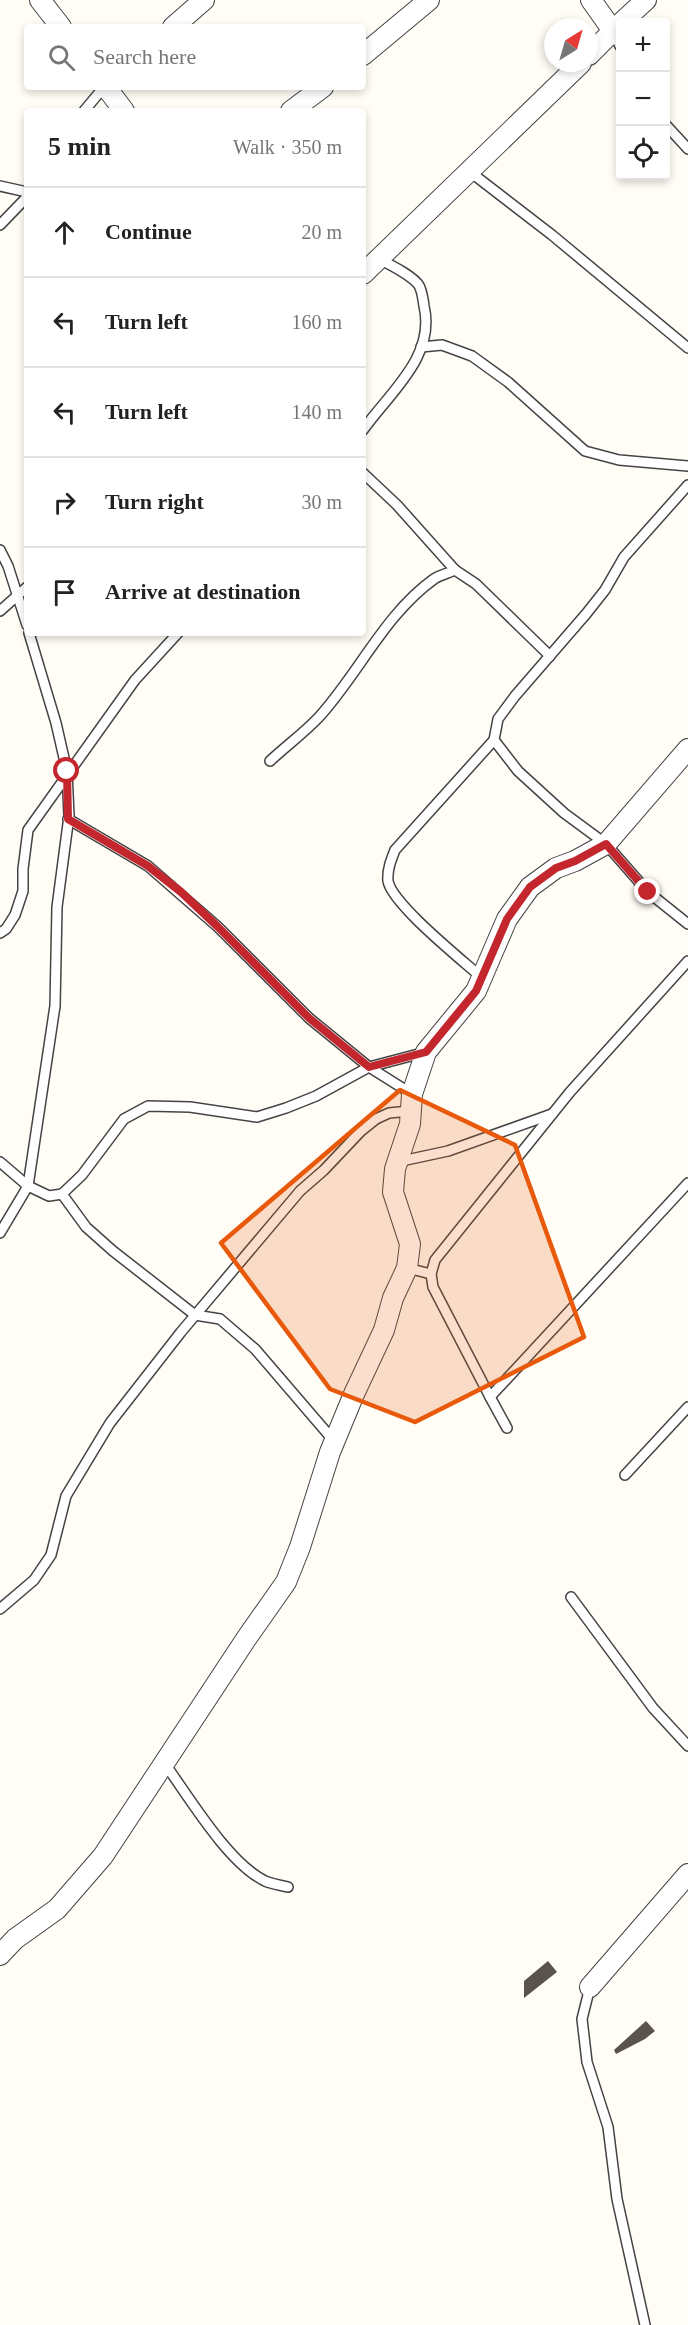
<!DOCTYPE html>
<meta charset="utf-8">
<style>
:root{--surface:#fff;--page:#f6f6f6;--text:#222;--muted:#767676;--line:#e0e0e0}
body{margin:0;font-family:Georgia,serif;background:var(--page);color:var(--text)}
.controls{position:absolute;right:18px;top:18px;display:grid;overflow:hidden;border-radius:6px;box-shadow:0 3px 9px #0003}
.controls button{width:54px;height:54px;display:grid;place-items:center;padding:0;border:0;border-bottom:2px solid var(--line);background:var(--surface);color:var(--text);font:30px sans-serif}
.compass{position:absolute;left:544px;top:18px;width:54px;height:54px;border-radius:50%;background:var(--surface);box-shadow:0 3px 9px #0003;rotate:37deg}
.stop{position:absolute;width:18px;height:18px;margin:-14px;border:4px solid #c4262e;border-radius:50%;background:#fff}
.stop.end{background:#c4262e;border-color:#fff;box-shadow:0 2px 6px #0008}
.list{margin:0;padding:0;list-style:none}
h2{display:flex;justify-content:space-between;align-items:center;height:78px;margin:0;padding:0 24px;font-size:26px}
h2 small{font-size:20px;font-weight:400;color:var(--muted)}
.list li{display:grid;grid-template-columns:39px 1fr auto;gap:18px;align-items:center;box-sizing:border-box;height:90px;padding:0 24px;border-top:2px solid var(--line)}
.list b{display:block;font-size:22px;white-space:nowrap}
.list em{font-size:20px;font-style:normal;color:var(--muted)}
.icon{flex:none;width:33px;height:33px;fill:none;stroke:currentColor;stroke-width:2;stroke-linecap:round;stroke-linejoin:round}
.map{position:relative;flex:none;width:688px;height:2325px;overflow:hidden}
.search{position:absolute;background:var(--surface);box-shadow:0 3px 9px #0003;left:24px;top:24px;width:342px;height:66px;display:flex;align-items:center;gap:15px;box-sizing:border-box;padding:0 21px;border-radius:6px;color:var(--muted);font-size:22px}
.panel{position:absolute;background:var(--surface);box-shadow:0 3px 9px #0003;left:24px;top:108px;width:342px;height:528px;border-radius:6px}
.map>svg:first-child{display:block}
.building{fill:#5a524d}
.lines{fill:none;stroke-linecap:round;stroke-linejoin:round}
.service-casing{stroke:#444;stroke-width:12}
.minor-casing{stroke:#444;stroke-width:22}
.service{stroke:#fff;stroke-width:9}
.minor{stroke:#fff;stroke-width:20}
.route{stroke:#c4262e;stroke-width:8}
.marked{fill:#e8590c;fill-opacity:0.2;stroke:#e8590c;stroke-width:4.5;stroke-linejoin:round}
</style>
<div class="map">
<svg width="688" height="2325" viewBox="0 0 688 2325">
<rect width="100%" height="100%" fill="#fffdf5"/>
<g class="building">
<polygon points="548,1961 557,1972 524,1998 524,1981"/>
<polygon points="646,2021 655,2031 645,2039 616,2054 614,2050"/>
</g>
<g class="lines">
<defs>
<g id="service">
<polyline points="613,31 620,46"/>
<polyline points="84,111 104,87"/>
<polyline points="666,125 688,149"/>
<polyline points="469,171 552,235 688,348"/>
<polyline points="0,186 27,192"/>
<polyline points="0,225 27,197"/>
<polyline points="421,347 442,345 472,356 508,382 585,451 619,460 688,466"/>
<path d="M363,430C389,393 436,357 424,306C423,299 422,289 418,284C408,273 392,266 379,259"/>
<polyline points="363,473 397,505 455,570"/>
<polyline points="688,485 624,557 605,590 586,614 515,696 498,719 494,740 518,771 564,813 606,844 648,892 688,924"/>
<polyline points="0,550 8,566 27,625"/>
<polyline points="0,611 27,587"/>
<path d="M270,761C286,746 304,733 319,717C359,673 385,614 434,579C440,575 449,573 455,570L476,584L550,656"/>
<polyline points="68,819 148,866 218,927 309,1018 369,1067 412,1094"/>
<polyline points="0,933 6,929 15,915 23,891 23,869 28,830 135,680 178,633"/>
<polyline points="688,961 570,1092 435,1260 431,1274 433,1287 490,1397 688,1183"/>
<path d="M481,977C462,960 392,904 388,881C387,870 391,860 395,850L494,740"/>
<polyline points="0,1162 28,1186 49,1196 62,1194 82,1175 124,1119 148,1106 190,1107 257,1117 286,1108 316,1096 369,1067 426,1052"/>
<polyline points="397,1162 448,1151 552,1114"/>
<polyline points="62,1194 86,1227 113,1251 195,1315 220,1319 255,1349 334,1441"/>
<polyline points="0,1233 28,1186 55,1006 57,907 69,816 67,771 56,723 29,633"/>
<polyline points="407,1268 431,1274"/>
<polyline points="490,1397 507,1428"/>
<polyline points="625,1475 688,1407"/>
<polyline points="571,1597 653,1708 688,1746"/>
<polyline points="0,1609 34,1580 51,1555 66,1496 110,1423 181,1332 300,1191 324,1170 361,1131 376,1119 389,1113 410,1111"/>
<path d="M165,1764C189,1797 228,1863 265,1881C272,1884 280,1885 288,1887"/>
<polyline points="590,1987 582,2019 587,2062 608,2127 617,2199 645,2325"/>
</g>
<g id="minor">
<polyline points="40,0 61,27"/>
<polyline points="591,0 613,31"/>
<polyline points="622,22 646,0"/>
<polyline points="173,27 204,0"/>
<polyline points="363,55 429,0"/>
<polyline points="589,55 620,24"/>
<polyline points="106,87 124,111"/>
<polyline points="291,111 323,87"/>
<polyline points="363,274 581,63"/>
<polyline points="0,1955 15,1939 57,1909 103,1856 246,1639 286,1582 300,1547 330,1452 354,1394 384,1330 393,1298 407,1268 410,1244 393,1192 395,1169 410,1124 412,1094 426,1052 476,991 507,919 530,887 556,868 575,861 606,844 688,749"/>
<polyline points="590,1987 688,1874"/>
</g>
</defs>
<use href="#service" class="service-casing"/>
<use href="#minor" class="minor-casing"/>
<use href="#service" class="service"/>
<use href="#minor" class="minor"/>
</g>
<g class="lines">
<polyline class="route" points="67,771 68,819 148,866 181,892 218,927 309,1018 369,1067 426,1052 476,991 507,919 530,887 556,868 575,861 606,844 648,892"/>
</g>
<path class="marked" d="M400,1090L515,1145L584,1337L415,1422L330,1389L221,1243Z"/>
</svg>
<div class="controls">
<button>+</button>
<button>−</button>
<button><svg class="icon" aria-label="locate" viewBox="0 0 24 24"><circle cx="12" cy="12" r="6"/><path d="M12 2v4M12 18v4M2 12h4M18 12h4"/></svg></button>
</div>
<svg class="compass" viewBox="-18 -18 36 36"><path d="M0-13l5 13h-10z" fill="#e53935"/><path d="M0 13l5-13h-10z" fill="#767676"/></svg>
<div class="stop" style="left:67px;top:771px"></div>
<div class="stop end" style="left:648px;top:892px"></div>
<div class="search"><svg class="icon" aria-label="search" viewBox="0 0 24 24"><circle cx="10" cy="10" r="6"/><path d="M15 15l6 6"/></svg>Search here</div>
<section class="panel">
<h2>5 min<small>Walk · 350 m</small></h2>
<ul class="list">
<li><svg class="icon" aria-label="ahead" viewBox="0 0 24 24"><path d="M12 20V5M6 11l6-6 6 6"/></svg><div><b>Continue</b></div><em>20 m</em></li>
<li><svg class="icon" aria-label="left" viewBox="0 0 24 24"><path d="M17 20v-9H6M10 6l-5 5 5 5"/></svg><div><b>Turn left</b></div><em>160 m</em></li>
<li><svg class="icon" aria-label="left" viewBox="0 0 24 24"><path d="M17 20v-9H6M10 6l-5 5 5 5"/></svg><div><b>Turn left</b></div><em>140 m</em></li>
<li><svg class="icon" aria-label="right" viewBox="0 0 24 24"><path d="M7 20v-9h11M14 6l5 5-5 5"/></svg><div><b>Turn right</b></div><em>30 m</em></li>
<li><svg class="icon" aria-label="arrive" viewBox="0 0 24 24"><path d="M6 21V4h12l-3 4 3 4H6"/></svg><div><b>Arrive at destination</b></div></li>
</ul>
</section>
</div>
